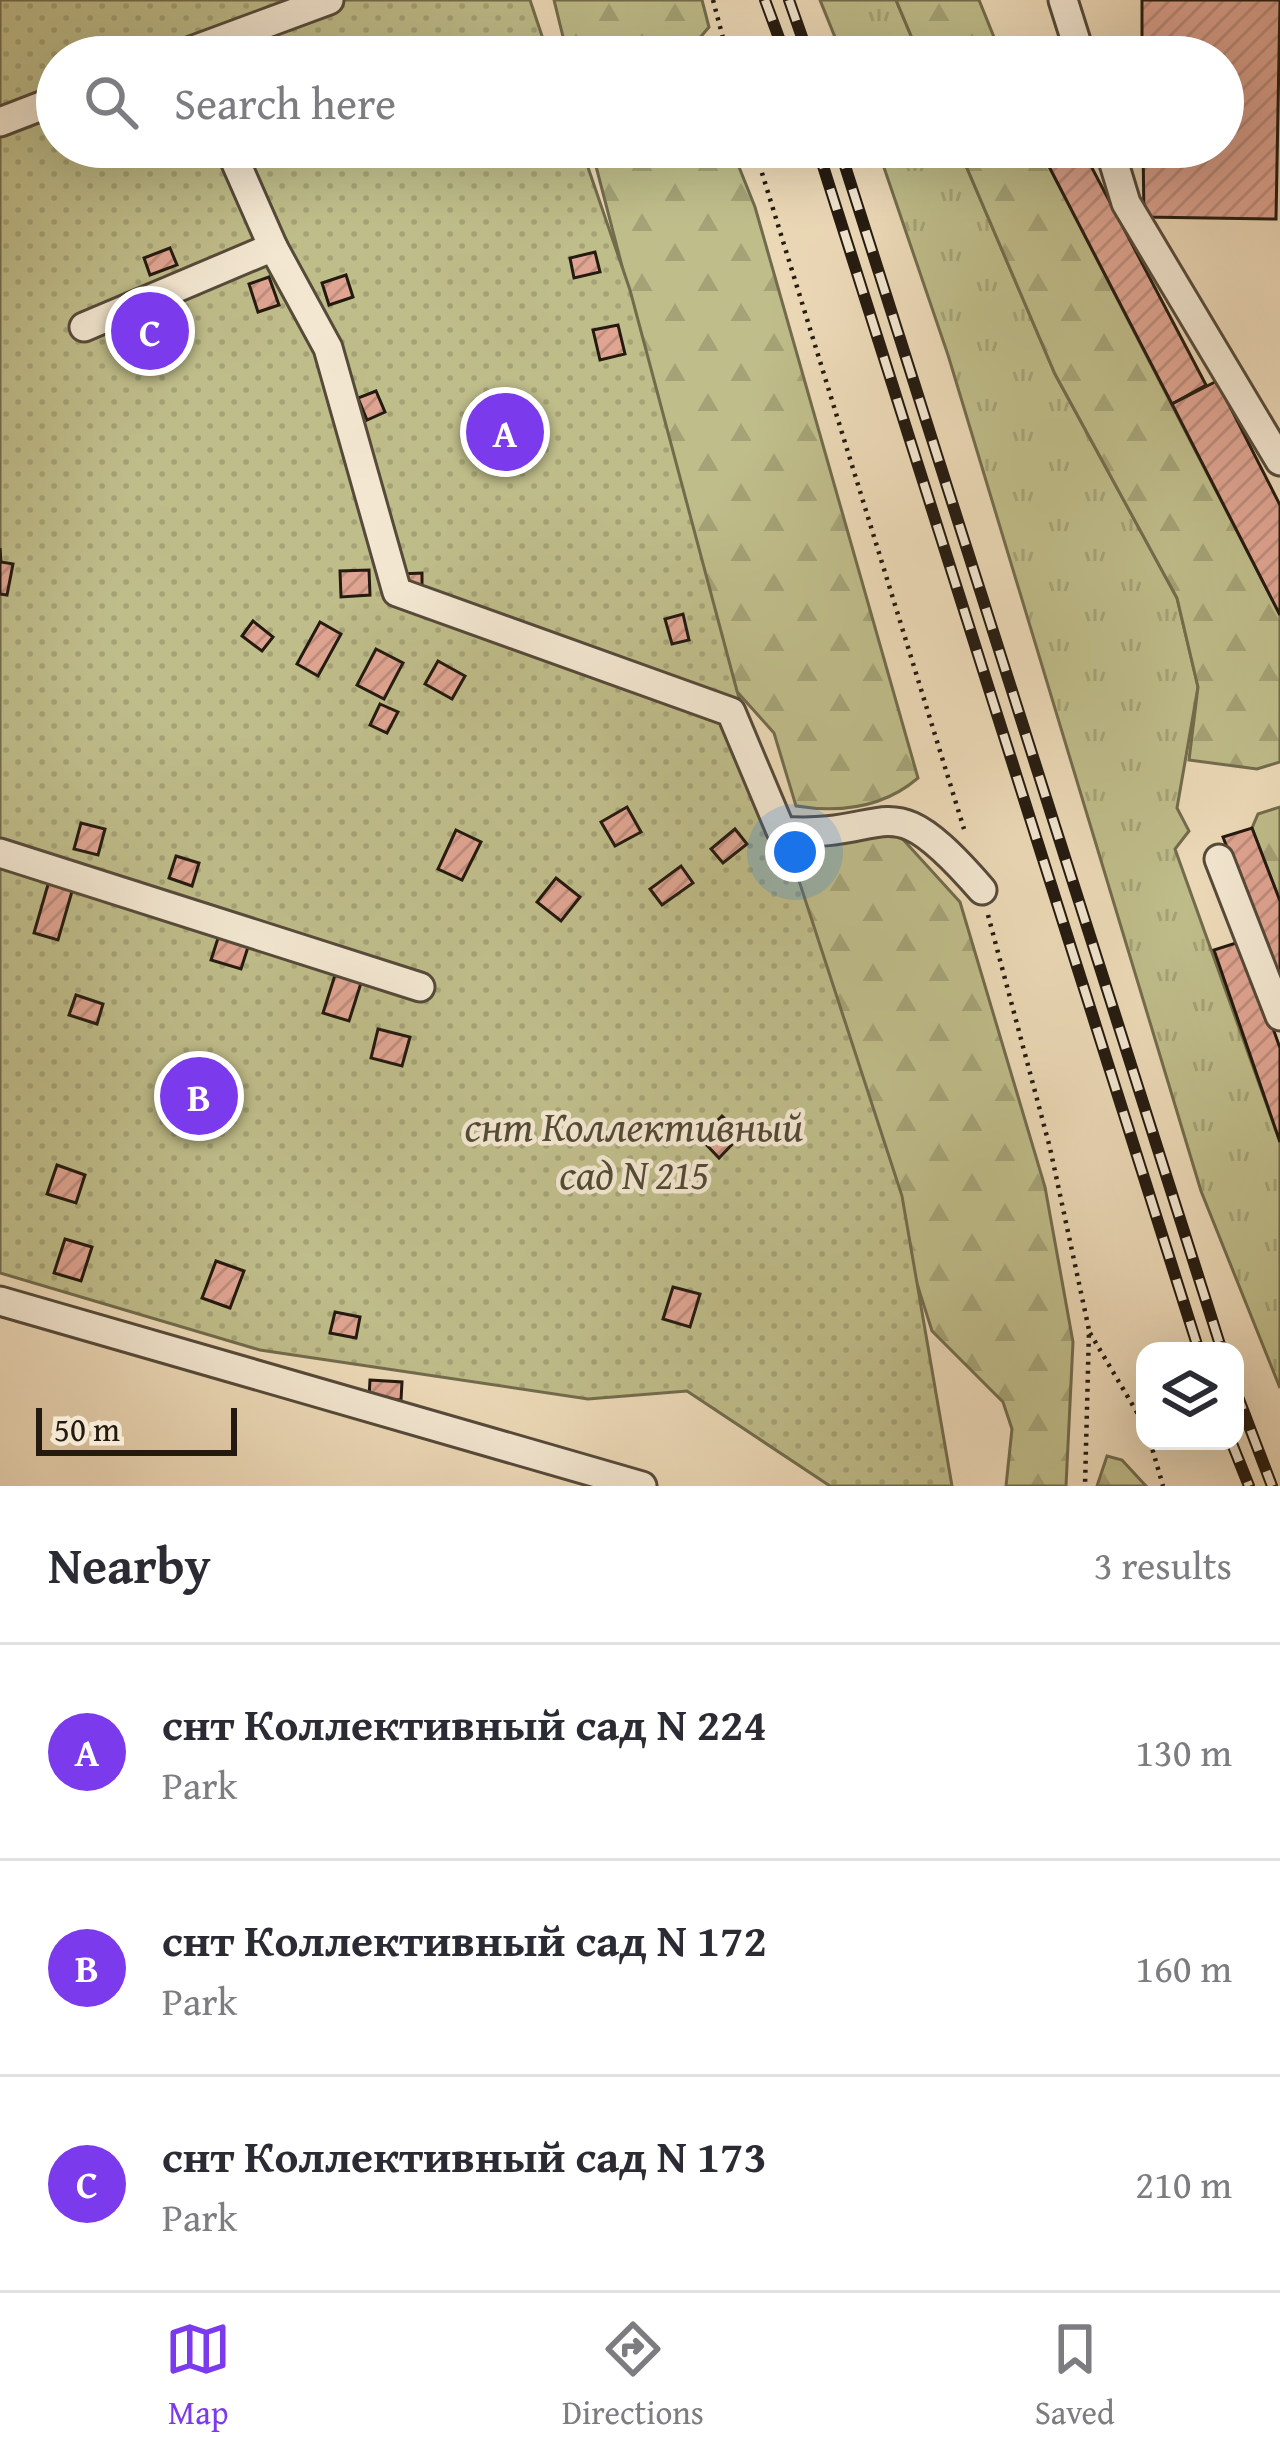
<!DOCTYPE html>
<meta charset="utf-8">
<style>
:root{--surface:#fff;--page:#f7f7f7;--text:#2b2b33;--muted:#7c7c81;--line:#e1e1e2;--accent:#7c3aed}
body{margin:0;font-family:"Gentium Book Plus",serif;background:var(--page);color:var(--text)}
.controls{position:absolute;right:36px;bottom:36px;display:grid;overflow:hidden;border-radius:24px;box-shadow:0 12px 48px #0002}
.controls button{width:108px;height:108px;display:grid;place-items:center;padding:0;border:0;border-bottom:3px solid var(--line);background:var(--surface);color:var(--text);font:60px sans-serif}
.scale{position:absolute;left:36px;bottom:30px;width:201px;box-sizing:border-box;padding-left:12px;border:6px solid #241a10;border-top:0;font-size:33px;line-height:42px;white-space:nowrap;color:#241a10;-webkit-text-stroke:9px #f3e7d1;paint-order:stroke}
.you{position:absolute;left:795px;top:852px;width:42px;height:42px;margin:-30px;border:9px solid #fff;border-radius:50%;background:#1a73e8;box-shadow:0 0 0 18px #1a73e833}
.badge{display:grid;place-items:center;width:78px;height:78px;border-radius:50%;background:var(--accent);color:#fff;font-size:39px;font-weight:700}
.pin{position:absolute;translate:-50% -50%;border:6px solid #fff;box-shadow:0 3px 12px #0006}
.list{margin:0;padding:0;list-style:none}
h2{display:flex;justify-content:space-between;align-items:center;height:156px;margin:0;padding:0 48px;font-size:51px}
h2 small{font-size:39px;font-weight:400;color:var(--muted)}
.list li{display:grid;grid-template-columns:78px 1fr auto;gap:36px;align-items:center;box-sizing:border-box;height:216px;padding:0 48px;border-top:3px solid var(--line)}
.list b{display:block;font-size:45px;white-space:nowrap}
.list p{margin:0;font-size:39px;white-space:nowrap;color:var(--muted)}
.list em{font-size:39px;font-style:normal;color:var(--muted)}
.icon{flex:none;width:66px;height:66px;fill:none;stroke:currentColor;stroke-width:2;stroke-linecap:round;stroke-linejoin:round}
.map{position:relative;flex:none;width:1280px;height:1486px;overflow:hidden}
.search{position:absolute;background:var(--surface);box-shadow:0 12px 48px #0002;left:36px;right:36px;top:36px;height:132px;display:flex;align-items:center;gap:30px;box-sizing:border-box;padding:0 42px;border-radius:66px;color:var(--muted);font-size:45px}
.sheet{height:804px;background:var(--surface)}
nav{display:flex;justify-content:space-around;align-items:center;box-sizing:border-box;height:168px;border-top:3px solid var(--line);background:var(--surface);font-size:33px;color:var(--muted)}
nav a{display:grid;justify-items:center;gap:6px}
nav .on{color:var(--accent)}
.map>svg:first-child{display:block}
.grass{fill:url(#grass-tufts);stroke:#726c4d;stroke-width:3}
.forest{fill:url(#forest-firs);stroke:#726c4d;stroke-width:3}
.park{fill:url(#park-dots);stroke:#726c4d;stroke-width:3}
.building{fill:url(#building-hatch);stroke:#241a10;stroke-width:3}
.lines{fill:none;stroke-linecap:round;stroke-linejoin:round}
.minor-casing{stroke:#564a3a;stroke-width:33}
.path{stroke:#241a10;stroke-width:4.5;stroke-dasharray:3 6;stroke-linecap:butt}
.minor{stroke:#f3e7d1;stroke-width:27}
.rail-casing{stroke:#241a10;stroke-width:12}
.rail{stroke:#f3e7d1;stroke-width:8;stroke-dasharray:22;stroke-linecap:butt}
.labels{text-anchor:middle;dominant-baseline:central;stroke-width:9;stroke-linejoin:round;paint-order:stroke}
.park-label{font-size:42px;font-style:italic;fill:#524b35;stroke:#f3e7d1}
</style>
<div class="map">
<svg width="1280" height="1486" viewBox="0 0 1280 1486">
<defs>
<pattern id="grass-tufts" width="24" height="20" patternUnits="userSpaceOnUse" patternTransform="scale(3)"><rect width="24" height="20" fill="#bfbd8a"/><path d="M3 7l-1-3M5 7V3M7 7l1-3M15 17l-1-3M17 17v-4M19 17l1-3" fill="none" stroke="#a4a276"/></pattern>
<pattern id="forest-firs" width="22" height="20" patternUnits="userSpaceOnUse" patternTransform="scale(3)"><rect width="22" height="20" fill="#bfbd8a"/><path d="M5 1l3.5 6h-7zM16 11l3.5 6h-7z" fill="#a4a276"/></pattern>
<pattern id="park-dots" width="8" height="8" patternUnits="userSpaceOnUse" patternTransform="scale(3)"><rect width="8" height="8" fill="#bfbd8a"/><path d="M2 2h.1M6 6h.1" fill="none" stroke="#a4a276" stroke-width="1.8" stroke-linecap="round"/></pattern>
<pattern id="building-hatch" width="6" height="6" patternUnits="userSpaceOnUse" patternTransform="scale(3)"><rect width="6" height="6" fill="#e0a592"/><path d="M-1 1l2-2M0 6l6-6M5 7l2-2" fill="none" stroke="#c08d7d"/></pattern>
</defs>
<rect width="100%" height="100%" fill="#eddab8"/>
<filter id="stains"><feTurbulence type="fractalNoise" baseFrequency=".00167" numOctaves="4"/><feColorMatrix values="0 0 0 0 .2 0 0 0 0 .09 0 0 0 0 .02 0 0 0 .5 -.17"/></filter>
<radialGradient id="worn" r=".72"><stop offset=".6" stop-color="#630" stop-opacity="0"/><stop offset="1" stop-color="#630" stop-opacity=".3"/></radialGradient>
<g class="grass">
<polygon points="820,0 896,0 920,57 843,57"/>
<polygon points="877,147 958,147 1055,374 1177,598 1198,687 1177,808 1189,831 1175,849 1280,1142 1280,1388 1201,1191 948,355"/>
</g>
<g class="forest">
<polygon points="554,0 702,0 709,27 692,47 695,57 568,57"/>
<polygon points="896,0 979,0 1002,57 920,57"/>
<path d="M591,147H731L755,207L918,778C883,808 840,813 796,806L774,733L731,685Z"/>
<polygon points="958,147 1039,147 1280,615 1280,762 1257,769 1189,760 1198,687 1177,598 1055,374"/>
<polygon points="1280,807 1280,901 1252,828 1258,814"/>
<polygon points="882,829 899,835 960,902 1045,1187 1073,1342 1066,1486 1006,1486 1012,1429 1003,1402 932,1331 789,879 790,858 830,840"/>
<polygon points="1107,1456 1122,1460 1146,1486 1097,1486"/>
</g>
<polygon class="park" points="0,0 530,0 549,57 57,57 57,147 581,147 630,290 737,691 902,1196 952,1486 830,1486 687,1391 588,1399 260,1350 0,1273"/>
<g class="building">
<polygon points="1142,0 1280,0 1276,219 1144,217 1143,147 1223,147 1223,57 1142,57"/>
<polygon points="1019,43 1043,44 1043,57 1018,57"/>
<polygon points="1050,147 1081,147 1206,385 1172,404 1041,151"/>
<polygon points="170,248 177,265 150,275 144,258"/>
<polygon points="595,252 600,272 574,278 570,258"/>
<polygon points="346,275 353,297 329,305 322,283"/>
<polygon points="269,277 279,305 258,312 249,284"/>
<polygon points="618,325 625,354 600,360 593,330"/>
<polygon points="1217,381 1280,505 1280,615 1172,404"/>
<polygon points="376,391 385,412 367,420 358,398"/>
<polygon points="0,548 1,562 13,564 7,595 0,594"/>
<polygon points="369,570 370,595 341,597 340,571"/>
<polygon points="422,573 422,590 400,590 400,574"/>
<polygon points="683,614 689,640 672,644 665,619"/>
<polygon points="253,621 273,637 262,651 242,636"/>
<polygon points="320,622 341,634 318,676 297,664"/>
<polygon points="376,649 403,663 384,699 357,685"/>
<polygon points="438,661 465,676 452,699 425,684"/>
<polygon points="380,704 398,712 387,733 370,725"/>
<polygon points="627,807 641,832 615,846 601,822"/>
<polygon points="81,823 105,829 98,855 74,849"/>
<polygon points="1252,828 1280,901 1280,989 1223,837"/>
<polygon points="735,829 747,844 723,863 711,849"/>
<polygon points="456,830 481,842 462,880 438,869"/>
<polygon points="176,856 199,863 192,886 169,878"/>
<polygon points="681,866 693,883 662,905 650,889"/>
<polygon points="556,878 580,897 561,921 537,902"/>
<polygon points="49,881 73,888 58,940 34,933"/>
<polygon points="219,935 249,944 241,969 211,960"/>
<polygon points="1242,941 1280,1048 1280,1142 1214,950"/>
<polygon points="335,975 361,983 349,1021 323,1013"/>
<polygon points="76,995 103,1004 97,1024 69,1015"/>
<polygon points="378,1029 410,1037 402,1066 371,1058"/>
<polygon points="722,1116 741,1135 719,1158 700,1138"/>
<polygon points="57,1165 85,1175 76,1203 47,1194"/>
<polygon points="65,1239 92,1247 81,1281 54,1273"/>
<polygon points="216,1261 244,1271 230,1308 202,1298"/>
<polygon points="673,1287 700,1294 690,1327 663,1319"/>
<polygon points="335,1312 360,1317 356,1338 330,1333"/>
<polygon points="370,1380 402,1382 401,1400 369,1398"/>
</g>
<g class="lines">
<defs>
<g id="minor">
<polyline points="1063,0 1081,57"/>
<polyline points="175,57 329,0"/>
<polyline points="0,122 57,100"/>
<polyline points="229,147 273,247"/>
<polyline points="1109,147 1126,203 1280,461"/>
<path d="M84,327L273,247L328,348L397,592L731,712L781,831C895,840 884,777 982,890"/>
<polyline points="0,853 420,987"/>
<polyline points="1219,859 1280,1016"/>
<polyline points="0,1301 642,1486"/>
</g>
</defs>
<use href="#minor" class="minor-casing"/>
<g class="path">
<polyline points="713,0 728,57"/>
<polyline points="754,147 964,829"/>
<polyline points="988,915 1050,1148 1089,1330 1085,1486"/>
<polyline points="1090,1333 1145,1426"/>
<polyline points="1150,1441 1163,1486"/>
</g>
<use href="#minor" class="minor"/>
<defs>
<g id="rail">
<polyline points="765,0 786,57"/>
<polyline points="789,0 809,57"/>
<polyline points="817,147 1199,1351"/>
<polyline points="839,147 1222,1351"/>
<polyline points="1235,1389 1272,1486"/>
<polyline points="1231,1441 1249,1486"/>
</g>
</defs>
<use href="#rail" class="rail-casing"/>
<use href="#rail" class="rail"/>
</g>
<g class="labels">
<g class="park-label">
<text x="634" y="1125">снт Коллективный<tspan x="634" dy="48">сад N 215</tspan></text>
</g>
</g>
<rect width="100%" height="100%" filter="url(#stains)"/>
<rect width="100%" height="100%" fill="url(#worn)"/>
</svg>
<div class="controls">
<button><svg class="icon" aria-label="layers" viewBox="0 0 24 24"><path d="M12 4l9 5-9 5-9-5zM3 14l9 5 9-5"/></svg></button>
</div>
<div class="scale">50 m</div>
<div class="you"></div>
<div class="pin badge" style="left:505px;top:432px">A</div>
<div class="pin badge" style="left:199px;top:1096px">B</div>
<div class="pin badge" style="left:150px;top:331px">C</div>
<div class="search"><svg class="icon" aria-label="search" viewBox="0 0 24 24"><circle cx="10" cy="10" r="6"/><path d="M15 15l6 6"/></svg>Search here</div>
</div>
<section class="sheet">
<h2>Nearby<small>3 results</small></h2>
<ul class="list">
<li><span class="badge">A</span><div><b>снт Коллективный сад N 224</b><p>Park</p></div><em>130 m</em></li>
<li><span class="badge">B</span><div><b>снт Коллективный сад N 172</b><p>Park</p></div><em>160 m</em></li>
<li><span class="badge">C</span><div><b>снт Коллективный сад N 173</b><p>Park</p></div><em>210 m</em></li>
</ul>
</section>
<nav>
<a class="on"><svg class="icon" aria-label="map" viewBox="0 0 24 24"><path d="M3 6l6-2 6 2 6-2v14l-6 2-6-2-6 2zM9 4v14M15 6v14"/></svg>Map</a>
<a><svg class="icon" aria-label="directions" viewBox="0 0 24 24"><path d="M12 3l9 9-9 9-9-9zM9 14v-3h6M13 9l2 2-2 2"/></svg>Directions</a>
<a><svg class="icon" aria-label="saved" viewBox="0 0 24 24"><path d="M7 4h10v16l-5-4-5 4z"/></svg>Saved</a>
</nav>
